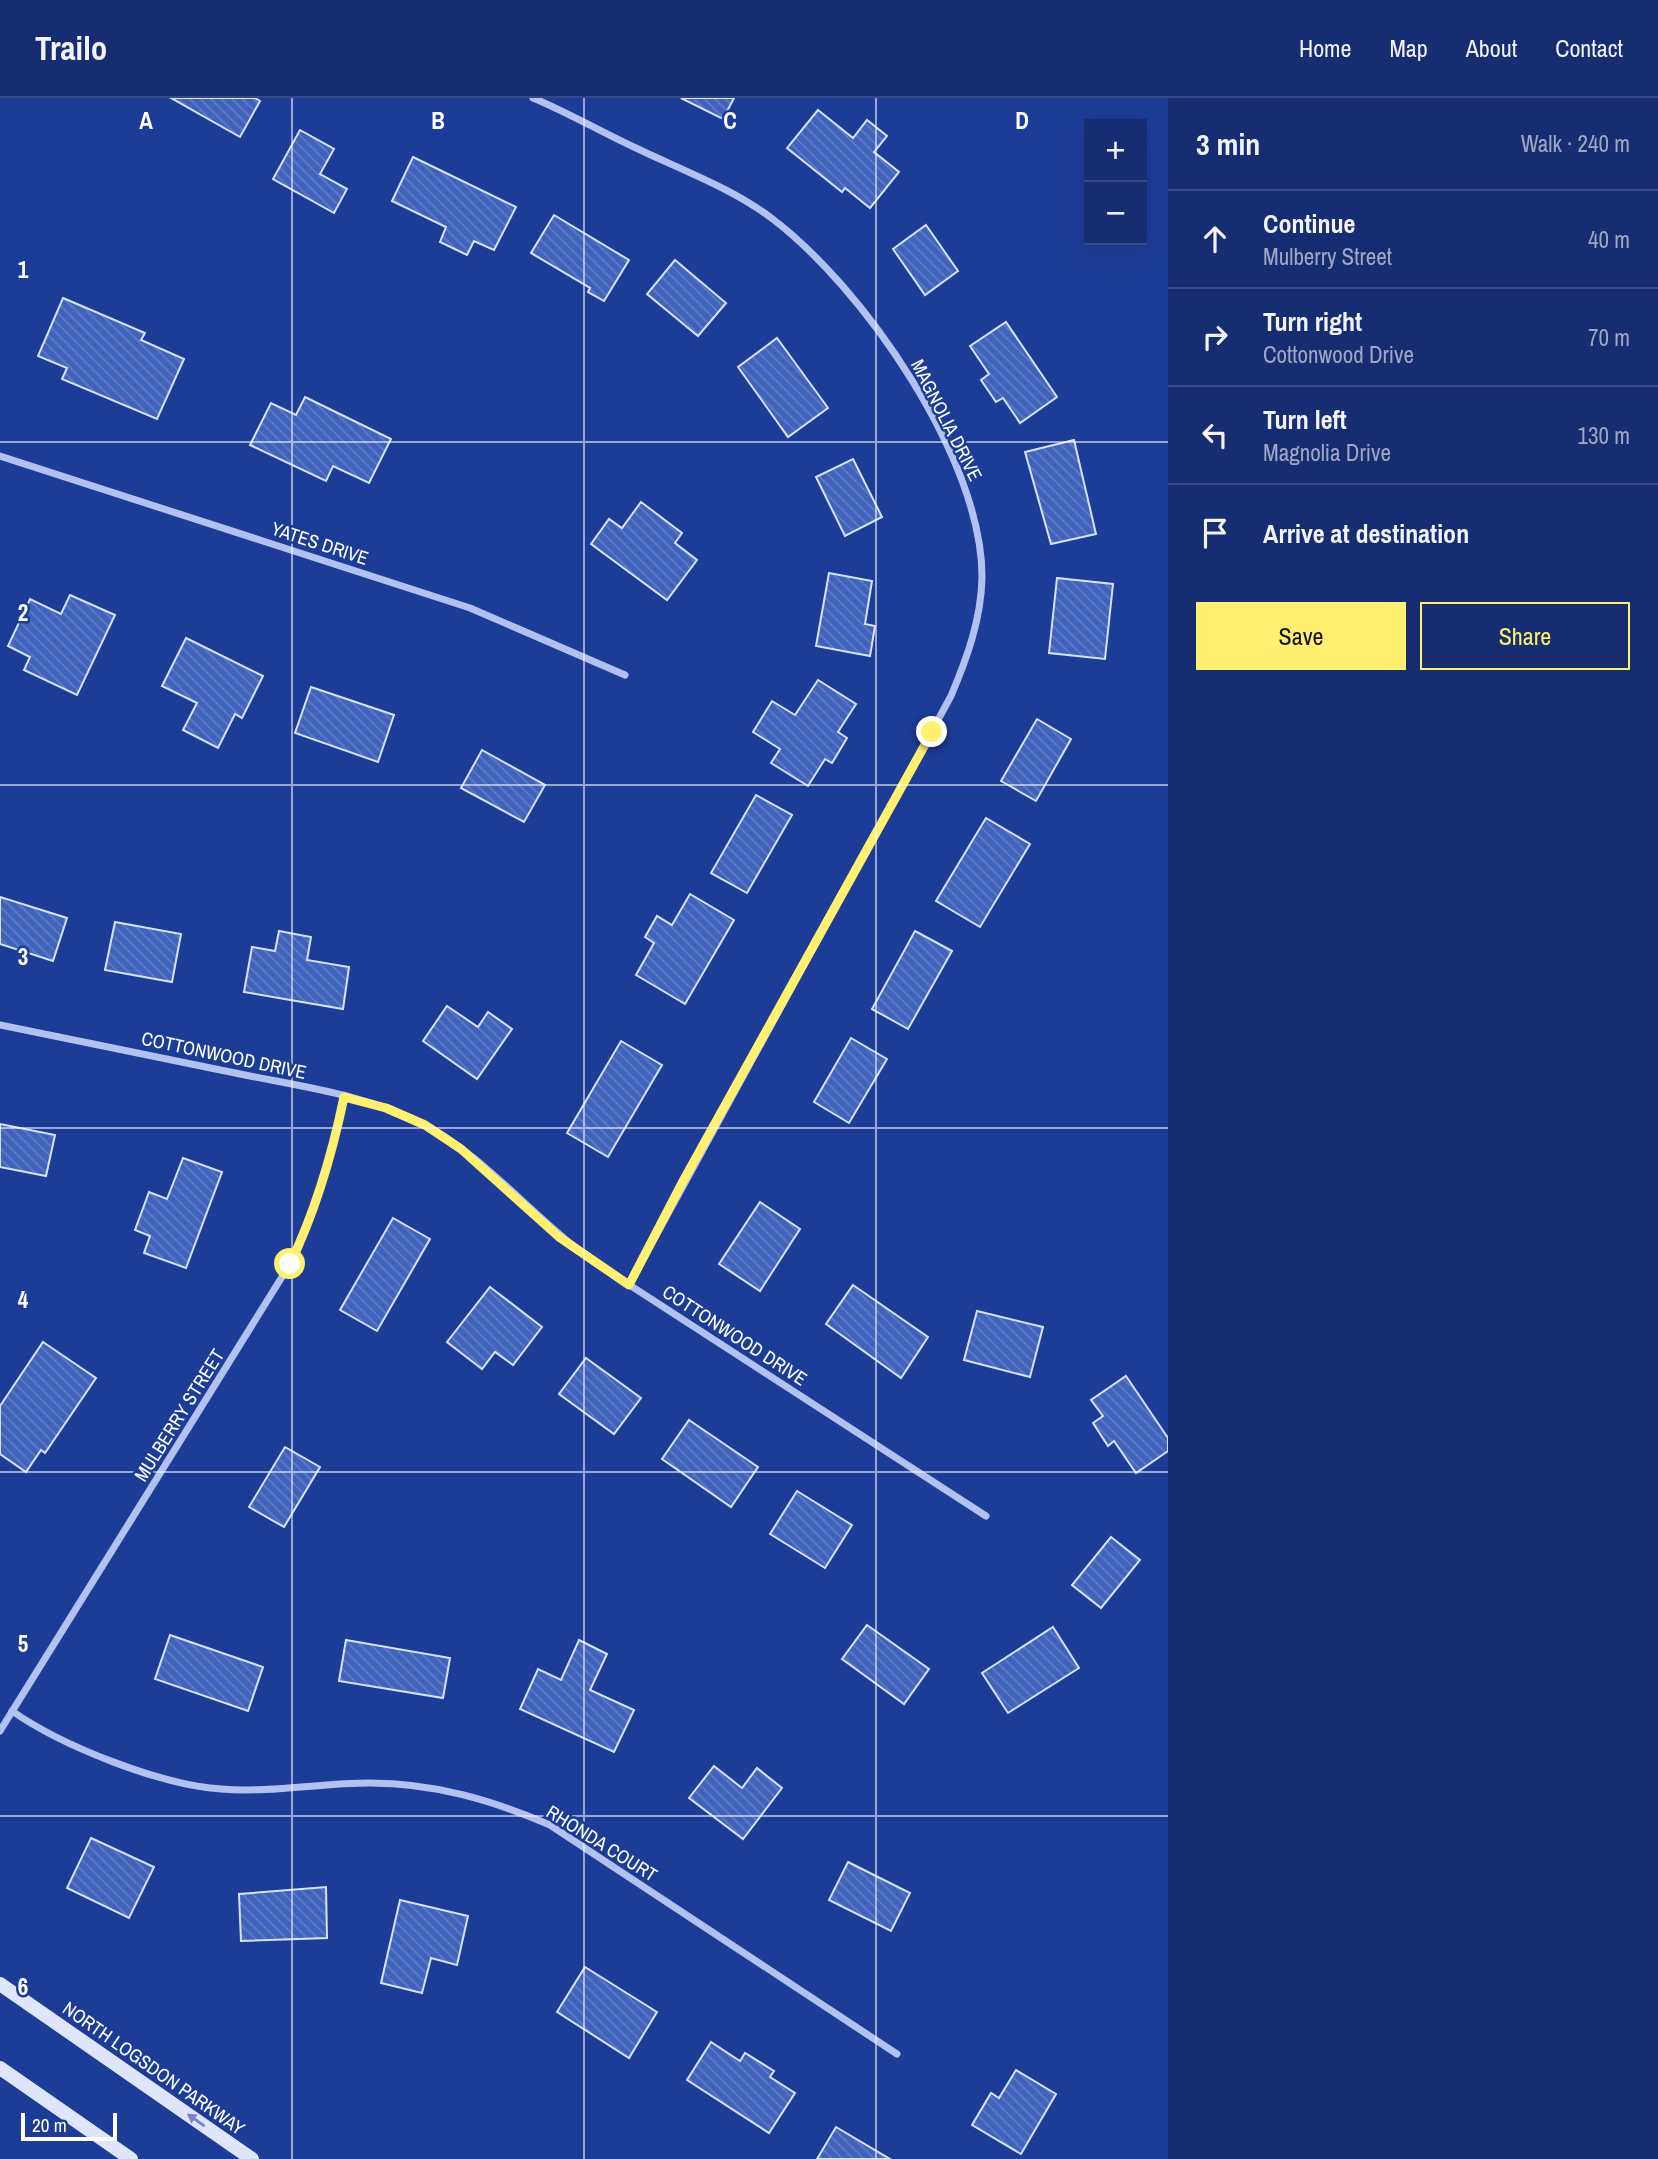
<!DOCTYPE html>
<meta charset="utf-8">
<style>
:root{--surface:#162d71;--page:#233979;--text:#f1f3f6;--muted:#9ea8c3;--line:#354984;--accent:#fff070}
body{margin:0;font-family:"Archivo Narrow",sans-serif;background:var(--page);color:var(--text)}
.controls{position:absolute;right:21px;top:21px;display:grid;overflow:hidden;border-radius:0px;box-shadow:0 7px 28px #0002}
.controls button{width:63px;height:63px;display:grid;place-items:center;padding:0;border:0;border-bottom:2px solid var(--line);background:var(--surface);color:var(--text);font:35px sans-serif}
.scale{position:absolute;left:21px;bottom:18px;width:96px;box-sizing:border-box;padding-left:7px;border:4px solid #fff;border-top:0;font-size:19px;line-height:24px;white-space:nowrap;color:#fff;-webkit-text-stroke:5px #1d3c97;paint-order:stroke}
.stop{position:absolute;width:21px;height:21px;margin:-16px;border:5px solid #fff070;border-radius:50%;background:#fff}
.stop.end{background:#fff070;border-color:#fff;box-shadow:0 2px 7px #0008}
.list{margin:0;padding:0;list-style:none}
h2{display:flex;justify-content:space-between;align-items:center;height:91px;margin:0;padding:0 28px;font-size:30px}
h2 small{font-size:23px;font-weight:400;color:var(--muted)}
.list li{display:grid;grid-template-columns:46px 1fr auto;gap:21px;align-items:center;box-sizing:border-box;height:98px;padding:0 28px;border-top:2px solid var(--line)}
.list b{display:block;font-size:26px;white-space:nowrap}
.list p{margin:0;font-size:23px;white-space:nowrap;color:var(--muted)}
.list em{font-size:23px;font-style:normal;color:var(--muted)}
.actions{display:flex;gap:14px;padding:21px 28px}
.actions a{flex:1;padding:16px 0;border:2px solid var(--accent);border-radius:0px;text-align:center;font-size:24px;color:var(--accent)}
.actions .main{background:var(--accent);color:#111}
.icon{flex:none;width:38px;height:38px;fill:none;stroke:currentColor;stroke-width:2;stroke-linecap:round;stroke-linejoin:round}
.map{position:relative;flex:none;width:1168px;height:2061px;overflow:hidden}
header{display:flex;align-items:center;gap:42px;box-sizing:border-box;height:98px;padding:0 35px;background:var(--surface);border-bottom:2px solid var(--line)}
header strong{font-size:33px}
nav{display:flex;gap:38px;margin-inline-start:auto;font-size:24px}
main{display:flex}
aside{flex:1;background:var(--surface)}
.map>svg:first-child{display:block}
.building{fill:url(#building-back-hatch);stroke:#d8e2fb;stroke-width:2}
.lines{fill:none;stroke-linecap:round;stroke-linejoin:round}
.minor{stroke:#b1c2f0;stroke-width:7}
.secondary{stroke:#dfe6fb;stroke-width:14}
.oneway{fill:#7488c4}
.route{stroke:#fff070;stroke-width:9}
.grid{fill:none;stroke:#fff;stroke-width:2;stroke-opacity:0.55}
.labels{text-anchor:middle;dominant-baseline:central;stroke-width:5;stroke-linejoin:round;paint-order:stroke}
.street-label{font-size:19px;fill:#fff;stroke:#1d3c97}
.grid-label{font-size:23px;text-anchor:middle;font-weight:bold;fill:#fff;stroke:#1d3c97;stroke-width:5;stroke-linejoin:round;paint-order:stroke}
</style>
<header>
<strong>Trailo</strong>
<nav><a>Home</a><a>Map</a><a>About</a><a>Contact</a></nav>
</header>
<main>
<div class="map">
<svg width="1168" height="2061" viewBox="0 0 1168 2061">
<defs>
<pattern id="building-back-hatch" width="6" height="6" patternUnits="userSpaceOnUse" patternTransform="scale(1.75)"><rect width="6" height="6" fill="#4162bc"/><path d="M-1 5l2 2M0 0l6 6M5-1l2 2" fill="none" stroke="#5e7ac6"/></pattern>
</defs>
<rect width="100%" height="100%" fill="#1d3c97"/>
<g class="building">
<polygon points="171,0 255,0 260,3 240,39"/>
<polygon points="681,0 734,0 723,21"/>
<polygon points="818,12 853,40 867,22 887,38 874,54 899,74 870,110 845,90 842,94 787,50"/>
<polygon points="300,32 334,51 320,76 347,91 334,115 273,81"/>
<polygon points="413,59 516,109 494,152 474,143 467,157 440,144 446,129 392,103"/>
<polygon points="554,117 629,162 604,203 588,194 590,190 531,155"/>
<polygon points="926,127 958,173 925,197 893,151"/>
<polygon points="675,162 726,205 698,238 647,196"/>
<polygon points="63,200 145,235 141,242 184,261 157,321 62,281 67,270 38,258"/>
<polygon points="1006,224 1057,299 1020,325 1003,300 996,304 981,282 989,276 970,248"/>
<polygon points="777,240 828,310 788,339 738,269"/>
<polygon points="305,299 391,341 369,385 333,368 326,383 250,347 271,305 296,317"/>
<polygon points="1074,342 1096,436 1051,446 1025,354"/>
<polygon points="853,361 882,419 845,438 816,379"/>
<polygon points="641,404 682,435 675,445 697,462 667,502 591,446 609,421 622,430"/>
<polygon points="829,475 872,483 865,526 875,528 870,558 816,548"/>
<polygon points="1057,480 1113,486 1105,561 1049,555"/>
<polygon points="70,497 115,517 77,597 24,572 30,559 8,548 30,501 61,516"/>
<polygon points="186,540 263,578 242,620 235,616 218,650 183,632 197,605 162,588"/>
<polygon points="818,582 856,606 838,634 847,640 832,665 825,661 808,688 771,665 780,651 753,634 772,603 795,617"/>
<polygon points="311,589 394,617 378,664 295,635"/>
<polygon points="1037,621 1071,641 1036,703 1001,683"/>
<polygon points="482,652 545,687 524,724 461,690"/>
<polygon points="756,697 792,717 747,795 711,775"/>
<polygon points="986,720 1030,746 980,829 936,803"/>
<polygon points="690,796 734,822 685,906 636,877 654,845 645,839 657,818 672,827"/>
<polygon points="0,799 67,820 53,863 0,846"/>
<polygon points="115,824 181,836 172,884 105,872"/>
<polygon points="279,833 311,839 307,862 349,869 343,911 244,894 252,849 275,853"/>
<polygon points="915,833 952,853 908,931 872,911"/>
<polygon points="447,908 478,929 488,914 512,931 477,981 423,943"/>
<polygon points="851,940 887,961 849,1025 814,1004"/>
<polygon points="621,943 662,967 608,1059 567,1035"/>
<polygon points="0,1026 55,1037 46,1078 0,1069"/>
<polygon points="183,1060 222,1074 186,1170 144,1155 150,1138 135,1132 149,1094 167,1101"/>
<polygon points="760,1104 800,1131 760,1193 719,1166"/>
<polygon points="393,1120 430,1141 377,1233 340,1212"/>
<polygon points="853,1187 928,1239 901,1280 826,1226"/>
<polygon points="490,1189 542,1229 513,1267 495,1254 482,1271 447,1244"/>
<polygon points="977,1213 1043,1229 1030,1279 964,1262"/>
<polygon points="43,1244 96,1280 45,1355 41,1352 26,1374 0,1356 0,1308"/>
<polygon points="586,1260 641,1300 614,1336 559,1296"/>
<polygon points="1126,1278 1168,1340 1168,1353 1136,1375 1114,1343 1108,1348 1093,1325 1103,1318 1091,1302"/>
<polygon points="689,1322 758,1369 731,1409 662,1361"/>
<polygon points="285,1349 320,1369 284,1429 249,1409"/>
<polygon points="797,1393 852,1427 825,1470 770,1436"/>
<polygon points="1111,1439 1140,1462 1101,1510 1072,1487"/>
<polygon points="867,1527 929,1571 904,1606 842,1561"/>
<polygon points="1053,1529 1079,1570 1008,1615 982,1575"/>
<polygon points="170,1537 263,1569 248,1613 155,1581"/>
<polygon points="346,1542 450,1560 443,1600 339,1583"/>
<polygon points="579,1542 607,1556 590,1592 634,1612 614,1654 520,1611 538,1571 561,1582"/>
<polygon points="714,1668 742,1690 757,1670 782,1690 743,1741 689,1700"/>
<polygon points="91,1740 154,1769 129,1820 67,1790"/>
<polygon points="848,1764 910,1795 891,1833 829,1802"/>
<polygon points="326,1789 327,1840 241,1843 239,1796"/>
<polygon points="400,1802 468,1818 457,1867 431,1860 422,1895 381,1885"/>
<polygon points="585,1869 657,1914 629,1960 557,1914"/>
<polygon points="711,1944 740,1963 745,1955 774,1973 770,1979 795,1995 769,2035 687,1982"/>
<polygon points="1016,1972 1056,1996 1021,2056 972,2027 991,1995 999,2000"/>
<polygon points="836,2029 890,2061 817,2061"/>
</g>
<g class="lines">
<g class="minor">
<path d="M533,0C569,15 603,35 638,51C682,72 731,90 770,119C863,188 983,362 982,480C981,522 967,560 951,598L629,1187"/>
<polyline points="0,358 470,510 625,577"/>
<path d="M0,927C82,944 164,961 245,977C305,989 371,998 425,1027C483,1057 538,1124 594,1164L986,1418"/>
<path d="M12,1613C62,1648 160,1687 221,1691C271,1695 320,1685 370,1685C434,1685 492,1702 550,1727L897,1956"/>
<path d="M0,1633L290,1166C316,1112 332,1057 344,999"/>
</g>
<g class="secondary">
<polyline points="0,1886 252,2061"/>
<polyline points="0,1970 131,2061"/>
</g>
</g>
<defs><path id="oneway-solid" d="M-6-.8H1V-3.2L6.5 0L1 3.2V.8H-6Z" transform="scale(1.75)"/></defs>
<use class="oneway" href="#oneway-solid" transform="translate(196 2022) rotate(-145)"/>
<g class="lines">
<path class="route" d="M290,1166C316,1112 332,1057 344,999L386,1010L425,1027L461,1051L559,1139L629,1187L682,1085L932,634"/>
</g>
<path class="grid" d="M292,0V2061M584,0V2061M876,0V2061M0,344H1168M0,687H1168M0,1030H1168M0,1374H1168M0,1718H1168"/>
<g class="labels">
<g class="street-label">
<text transform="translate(947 322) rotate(63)">MAGNOLIA DRIVE</text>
<text transform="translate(320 445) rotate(18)">YATES DRIVE</text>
<text transform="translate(224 957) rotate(12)">COTTONWOOD DRIVE</text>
<text transform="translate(735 1237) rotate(33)">COTTONWOOD DRIVE</text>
<text transform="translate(179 1317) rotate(-58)">MULBERRY STREET</text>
<text transform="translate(602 1745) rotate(32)">RHONDA COURT</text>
<text transform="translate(154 1970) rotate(35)">NORTH LOGSDON PARKWAY</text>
</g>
</g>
<g class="grid-label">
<text x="146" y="31">A</text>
<text x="438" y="31">B</text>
<text x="730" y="31">C</text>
<text x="1022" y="31">D</text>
<text x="23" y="180">1</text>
<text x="23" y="523">2</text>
<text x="23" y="867">3</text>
<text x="23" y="1210">4</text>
<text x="23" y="1554">5</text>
<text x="23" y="1897">6</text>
</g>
</svg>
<div class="controls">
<button>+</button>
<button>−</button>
</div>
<div class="scale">20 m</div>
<div class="stop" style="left:290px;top:1166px"></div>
<div class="stop end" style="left:932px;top:634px"></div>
</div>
<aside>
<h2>3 min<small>Walk · 240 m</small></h2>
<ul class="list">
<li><svg class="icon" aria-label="ahead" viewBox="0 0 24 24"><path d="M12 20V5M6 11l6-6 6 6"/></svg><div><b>Continue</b><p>Mulberry Street</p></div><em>40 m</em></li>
<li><svg class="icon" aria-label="right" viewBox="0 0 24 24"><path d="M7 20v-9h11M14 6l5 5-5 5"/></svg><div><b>Turn right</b><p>Cottonwood Drive</p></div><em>70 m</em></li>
<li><svg class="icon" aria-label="left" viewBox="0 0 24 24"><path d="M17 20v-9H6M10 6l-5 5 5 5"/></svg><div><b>Turn left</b><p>Magnolia Drive</p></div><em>130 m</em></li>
<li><svg class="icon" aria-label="arrive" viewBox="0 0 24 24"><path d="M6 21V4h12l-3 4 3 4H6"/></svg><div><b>Arrive at destination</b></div></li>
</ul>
<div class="actions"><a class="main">Save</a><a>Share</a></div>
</aside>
</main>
